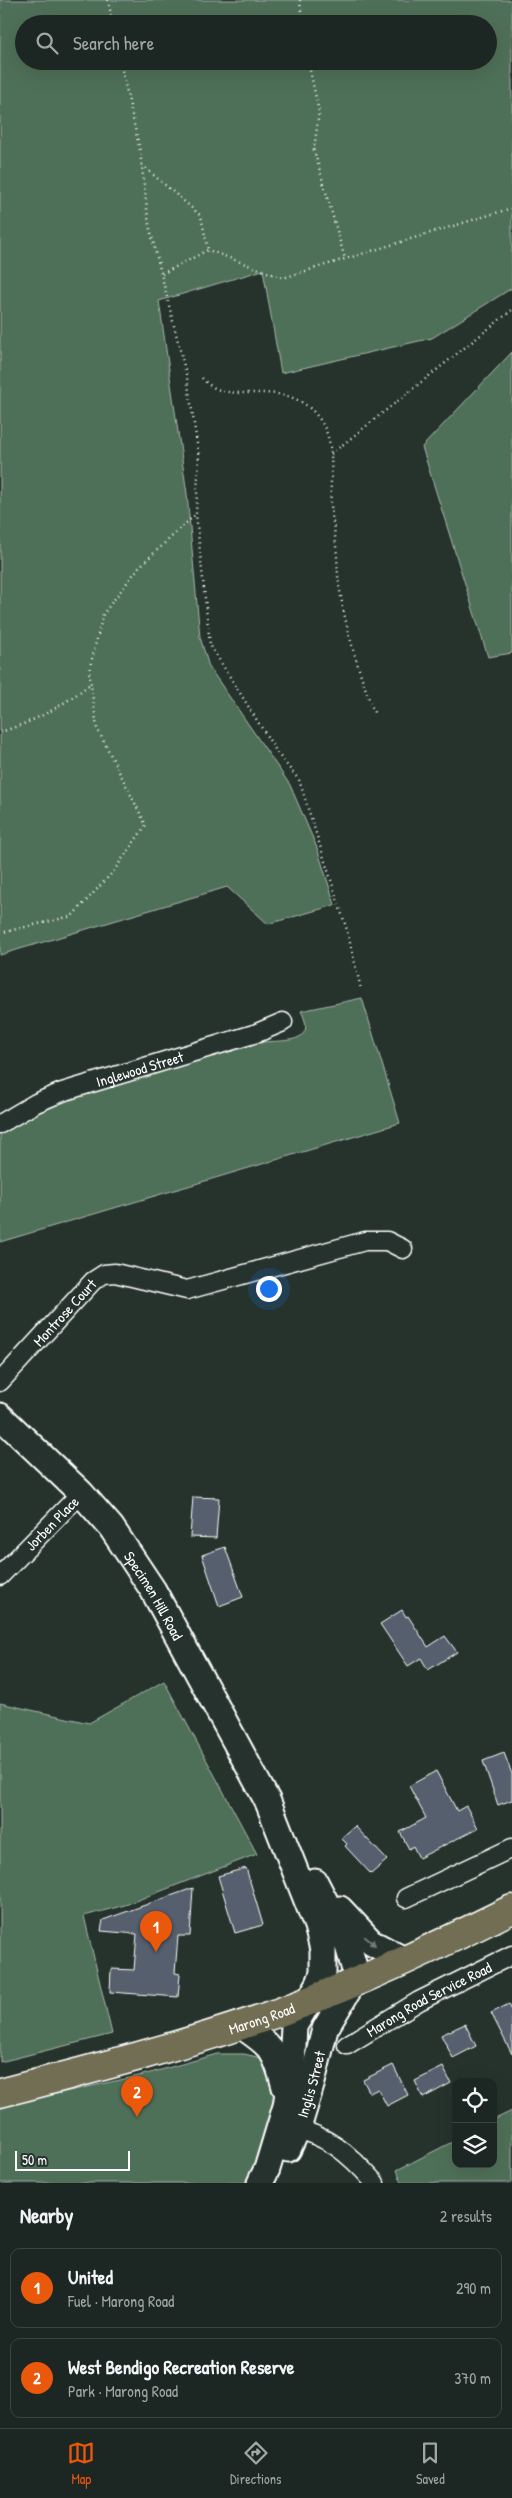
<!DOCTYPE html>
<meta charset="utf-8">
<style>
:root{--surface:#1c2622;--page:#252e2a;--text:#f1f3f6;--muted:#a0a5a5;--line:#3a4340;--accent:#ea580c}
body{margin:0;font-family:"Patrick Hand",sans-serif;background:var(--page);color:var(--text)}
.controls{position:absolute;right:15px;bottom:15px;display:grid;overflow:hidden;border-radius:10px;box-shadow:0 5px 20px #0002}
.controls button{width:45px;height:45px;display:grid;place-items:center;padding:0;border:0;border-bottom:1px solid var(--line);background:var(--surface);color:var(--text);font:25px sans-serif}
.scale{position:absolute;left:15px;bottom:12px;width:115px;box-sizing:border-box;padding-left:5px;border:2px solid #fff;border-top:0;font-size:14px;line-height:18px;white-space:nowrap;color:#fff;-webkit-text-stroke:4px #26332d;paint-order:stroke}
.you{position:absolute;left:268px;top:1288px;width:18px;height:18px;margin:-12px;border:4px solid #fff;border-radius:50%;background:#1a73e8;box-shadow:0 0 0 8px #1a73e833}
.badge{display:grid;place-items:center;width:32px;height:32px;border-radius:50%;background:var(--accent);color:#fff;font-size:16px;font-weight:700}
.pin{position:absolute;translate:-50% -41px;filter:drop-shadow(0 1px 2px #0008)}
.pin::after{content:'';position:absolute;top:26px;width:18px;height:15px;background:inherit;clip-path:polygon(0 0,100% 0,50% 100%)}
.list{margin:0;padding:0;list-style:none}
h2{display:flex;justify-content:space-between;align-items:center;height:65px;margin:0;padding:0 20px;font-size:21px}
h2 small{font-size:16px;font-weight:400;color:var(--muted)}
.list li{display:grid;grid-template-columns:32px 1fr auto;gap:15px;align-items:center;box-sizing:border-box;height:80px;margin:0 10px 10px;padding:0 10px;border:1px solid var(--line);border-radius:10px}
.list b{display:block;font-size:19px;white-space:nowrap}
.list p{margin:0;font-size:16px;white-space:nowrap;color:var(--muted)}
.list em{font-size:16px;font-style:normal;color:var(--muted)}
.icon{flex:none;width:28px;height:28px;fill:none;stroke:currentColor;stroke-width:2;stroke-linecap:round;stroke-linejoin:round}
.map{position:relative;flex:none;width:512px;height:2183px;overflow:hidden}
.search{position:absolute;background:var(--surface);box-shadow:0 5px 20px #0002;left:15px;right:15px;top:15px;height:55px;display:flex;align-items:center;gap:12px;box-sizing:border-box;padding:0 18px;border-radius:28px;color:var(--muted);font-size:19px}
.sheet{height:245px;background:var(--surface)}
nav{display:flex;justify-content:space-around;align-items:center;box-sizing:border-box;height:70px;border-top:1px solid var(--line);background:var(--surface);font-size:14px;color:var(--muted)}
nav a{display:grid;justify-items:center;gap:2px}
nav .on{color:var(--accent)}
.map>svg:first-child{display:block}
.green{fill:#4f6f59;stroke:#a7b7ac;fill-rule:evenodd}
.building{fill:#575f6d;stroke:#fff}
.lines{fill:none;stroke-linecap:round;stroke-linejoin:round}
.street-casing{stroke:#fff;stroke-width:21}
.secondary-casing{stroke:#fff;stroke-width:29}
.highway-casing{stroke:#fff;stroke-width:31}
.path{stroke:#fff;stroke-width:2.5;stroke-dasharray:1 4;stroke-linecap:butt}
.street{stroke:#26332d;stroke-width:18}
.secondary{stroke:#26332d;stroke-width:25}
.highway{stroke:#726e52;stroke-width:28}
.oneway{fill:#727a76}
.labels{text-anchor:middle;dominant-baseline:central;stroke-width:5;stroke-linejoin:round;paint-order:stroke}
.street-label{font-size:15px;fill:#fff;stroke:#26332d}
</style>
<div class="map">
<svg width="512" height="2183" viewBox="0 0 512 2183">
<rect width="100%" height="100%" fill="#26332d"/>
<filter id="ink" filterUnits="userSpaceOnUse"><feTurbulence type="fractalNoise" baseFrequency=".02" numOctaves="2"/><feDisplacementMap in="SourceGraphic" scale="10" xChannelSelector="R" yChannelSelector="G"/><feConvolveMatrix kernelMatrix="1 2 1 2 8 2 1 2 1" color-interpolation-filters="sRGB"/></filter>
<g filter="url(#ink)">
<g class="green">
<path d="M0,0H512V288L432,338L281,373L263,270L159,301L187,494L200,637L209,667L290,785L317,848L335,905L268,924L227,887L0,955ZM24,24H488V61H24Z"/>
<polygon points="512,352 512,653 488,657 422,447"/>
<path d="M362,998L400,1123L0,1242V1134C44,1103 95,1090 145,1075C185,1064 224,1053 264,1042C281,1040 319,1045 301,1011Z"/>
<polygon points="164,1681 257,1854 125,1905 84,1916 112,2034 0,2062 0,1703 89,1723"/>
<polygon points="217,2054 244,2054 257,2057 263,2061 276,2082 275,2113 247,2183 0,2183 0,2106 143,2075"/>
<polygon points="512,2111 512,2183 402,2183 397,2170 456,2140 456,2164 493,2164 493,2120"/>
</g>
<g class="building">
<polygon points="193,1497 219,1498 216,1538 190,1537"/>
<polygon points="225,1547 243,1597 219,1606 202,1555"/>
<polygon points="402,1610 406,1617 408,1616 428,1647 445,1636 457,1652 428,1670 421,1658 408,1666 380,1624"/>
<polygon points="504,1753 512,1774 512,1800 498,1805 483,1761"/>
<polygon points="436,1771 457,1811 466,1806 478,1828 419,1858 413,1846 409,1849 400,1832 426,1818 409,1786"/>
<polygon points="355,1826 387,1860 371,1874 345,1846 347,1844 341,1838"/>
<polygon points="246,1868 263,1925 235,1933 218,1876"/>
<polygon points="193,1888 190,1936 178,1936 175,1973 180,1974 178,1997 110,1992 111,1969 134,1970 137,1934 101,1931 103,1920"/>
<polygon points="509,2004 512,2011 512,2054 491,2013"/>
<polygon points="465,2024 476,2046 453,2058 441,2035"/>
<polygon points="393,2065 408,2095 387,2106 378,2089 370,2093 363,2080"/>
<polygon points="443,2067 451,2083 423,2098 415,2081"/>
</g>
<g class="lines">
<defs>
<g id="street">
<path id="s1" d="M0,1124L36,1103L62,1092L257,1033L283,1022"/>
<path id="s2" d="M0,1382L93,1281L104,1274L115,1273L187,1290L365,1241H387L403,1249"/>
<path id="s3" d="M0,1576L81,1493"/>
<polyline points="406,1898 512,1848"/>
<path id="s4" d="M347,2045L419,2001L512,1955"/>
<path d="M288,2126C328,2136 348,2152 375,2183"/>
</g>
<g id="secondary">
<path id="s5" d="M0,1416L81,1493L111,1527L153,1590L268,1802L317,1926L323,1949V1973L319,1984L294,2026L292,2066L286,2106L267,2169L260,2183"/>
<polyline points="340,1909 372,1943 404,1960"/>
<path d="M240,2025C272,2046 275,2050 285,2087"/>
<path id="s6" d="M288,2149L298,2128L312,2082L325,2029L352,1984L355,1970L348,1946L315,1882"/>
</g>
<g id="highway">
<path id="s7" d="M0,2093C93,2069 186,2045 277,2013C357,1984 435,1947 512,1909"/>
</g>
</defs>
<use href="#street" class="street-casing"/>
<use href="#secondary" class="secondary-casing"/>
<use href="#highway" class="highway-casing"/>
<g class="path">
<polyline points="108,0 113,24"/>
<polyline points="300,0 302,24"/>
<polyline points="120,61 140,151 149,225 187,378 199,456 196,514 210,645 278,754 299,780 347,930 361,989"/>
<polyline points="308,61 319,112 314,150 345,259"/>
<polyline points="142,165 201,216 208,250"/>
<polyline points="162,274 208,250 283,278 512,208"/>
<path d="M202,378C229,411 283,372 318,417C338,443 329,475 331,505C332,519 335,532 336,546C338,561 337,577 340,591C347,634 360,675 375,715"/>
<polyline points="331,454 512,310"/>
<path d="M0,732C34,722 63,706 90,684"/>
<polyline points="0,933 72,916 113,872 146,825 97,728 89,671 103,614 139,567 196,514"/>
</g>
<use href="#street" class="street"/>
<use href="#secondary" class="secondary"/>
<use href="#highway" class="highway"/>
</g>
<defs><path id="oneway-solid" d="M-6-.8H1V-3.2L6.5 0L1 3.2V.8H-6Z" transform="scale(1.25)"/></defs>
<use class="oneway" href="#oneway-solid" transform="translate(370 1941) rotate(40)"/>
</g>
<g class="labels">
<g class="street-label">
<text stroke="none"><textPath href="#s1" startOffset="151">Inglewood Street</textPath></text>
<text stroke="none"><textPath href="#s2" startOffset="95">Montrose Court</textPath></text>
<text stroke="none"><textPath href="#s3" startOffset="74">Jorben Place</textPath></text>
<text stroke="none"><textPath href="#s5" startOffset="238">Specimen Hill Road</textPath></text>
<text stroke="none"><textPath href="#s4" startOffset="94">Marong Road Service Road</textPath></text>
<text stroke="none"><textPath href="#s7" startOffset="272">Marong Road</textPath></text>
<text stroke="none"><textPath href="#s6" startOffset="69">Inglis Street</textPath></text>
</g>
</g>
</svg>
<div class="controls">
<button><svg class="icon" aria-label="locate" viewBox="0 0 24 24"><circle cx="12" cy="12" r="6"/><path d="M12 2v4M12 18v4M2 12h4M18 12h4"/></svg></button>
<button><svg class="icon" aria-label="layers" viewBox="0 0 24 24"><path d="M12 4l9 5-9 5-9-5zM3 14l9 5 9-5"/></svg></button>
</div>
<div class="scale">50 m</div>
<div class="you"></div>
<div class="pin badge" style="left:156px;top:1952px">1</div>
<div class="pin badge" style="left:137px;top:2117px">2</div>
<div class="search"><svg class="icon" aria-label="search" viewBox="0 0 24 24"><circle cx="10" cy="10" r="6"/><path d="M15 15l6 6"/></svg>Search here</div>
</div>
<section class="sheet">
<h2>Nearby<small>2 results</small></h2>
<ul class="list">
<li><span class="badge">1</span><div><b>United</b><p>Fuel · Marong Road</p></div><em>290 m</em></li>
<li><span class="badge">2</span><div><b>West Bendigo Recreation Reserve</b><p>Park · Marong Road</p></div><em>370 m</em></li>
</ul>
</section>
<nav>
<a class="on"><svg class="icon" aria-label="map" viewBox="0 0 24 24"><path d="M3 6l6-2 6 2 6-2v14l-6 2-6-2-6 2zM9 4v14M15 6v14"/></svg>Map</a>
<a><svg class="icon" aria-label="directions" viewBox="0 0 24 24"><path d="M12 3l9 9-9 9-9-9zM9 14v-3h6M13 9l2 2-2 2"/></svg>Directions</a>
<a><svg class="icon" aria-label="saved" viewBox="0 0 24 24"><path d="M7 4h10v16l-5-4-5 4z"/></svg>Saved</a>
</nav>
